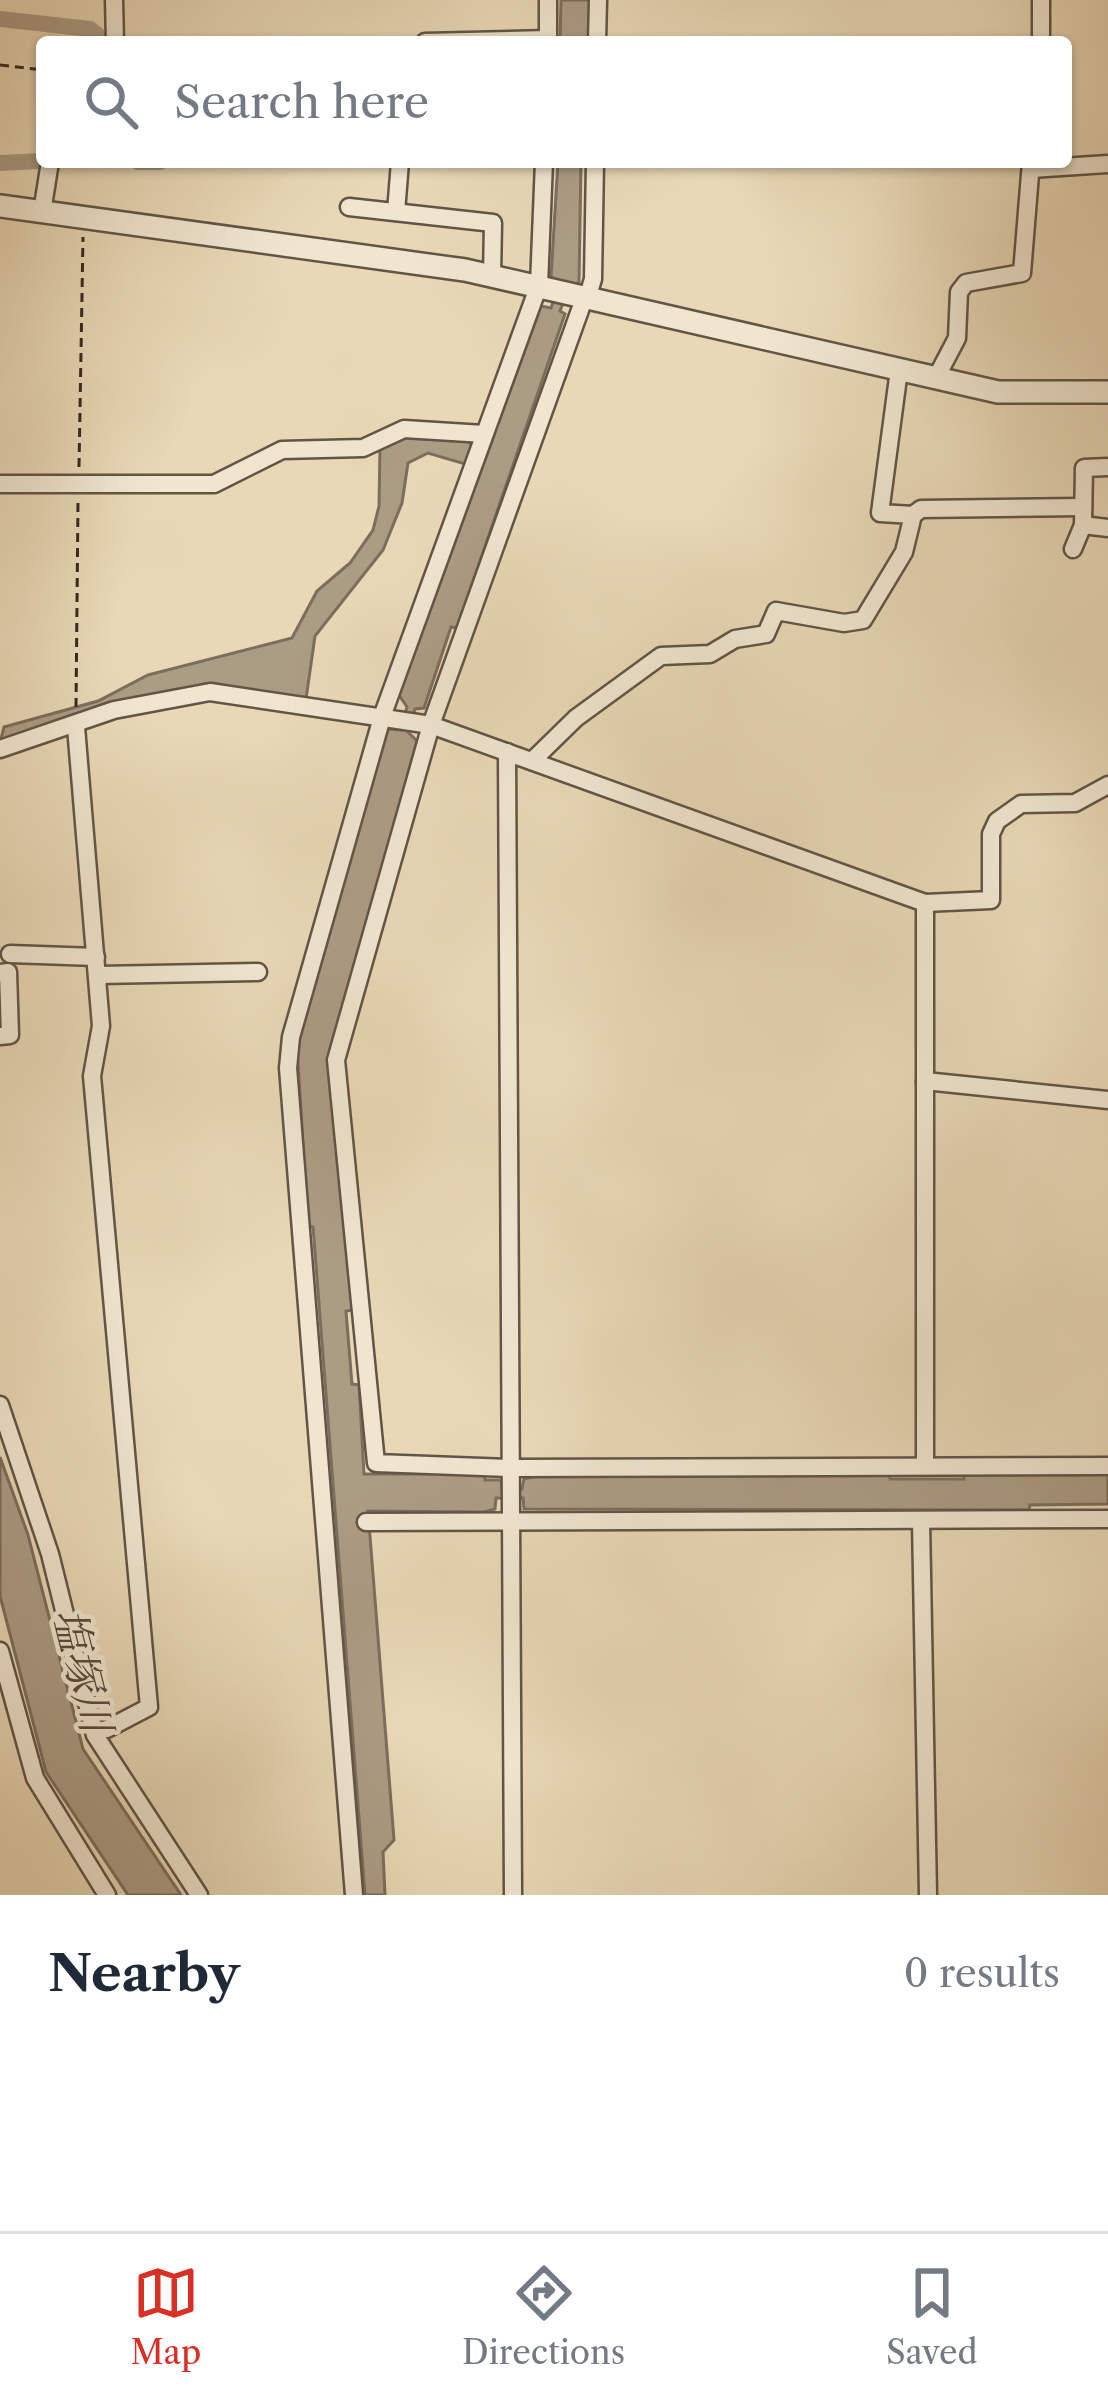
<!DOCTYPE html>
<meta charset="utf-8">
<style>
:root{--surface:#fff;--page:#f6f6f7;--text:#1f2937;--muted:#747a83;--line:#e0e1e3;--accent:#d93025}
body{margin:0;font-family:"Libre Caslon Text","Noto Serif JP",serif;background:var(--page);color:var(--text)}
.list{margin:0;padding:0;list-style:none}
h2{display:flex;justify-content:space-between;align-items:center;height:156px;margin:0;padding:0 48px;font-size:51px}
h2 small{font-size:39px;font-weight:400;color:var(--muted)}
.icon{flex:none;width:66px;height:66px;fill:none;stroke:currentColor;stroke-width:2;stroke-linecap:round;stroke-linejoin:round}
.map{position:relative;flex:none;width:1108px;height:1895px;overflow:hidden}
.search{position:absolute;background:var(--surface);box-shadow:0 3px 9px #0004;left:36px;right:36px;top:36px;height:132px;display:flex;align-items:center;gap:30px;box-sizing:border-box;padding:0 42px;border-radius:12px;color:var(--muted);font-size:45px}
.sheet{height:336px;background:var(--surface)}
nav{display:flex;justify-content:space-around;align-items:center;box-sizing:border-box;height:168px;border-top:3px solid var(--line);background:var(--surface);font-size:33px;color:var(--muted)}
nav a{display:grid;justify-items:center;gap:6px}
nav .on{color:var(--accent)}
.map>svg:first-child{display:block}
.water{fill:#ab9c84;stroke:#7c6e5d;stroke-width:3}
.lines{fill:none;stroke-linecap:round;stroke-linejoin:round}
.canal{stroke:#ab9c84;stroke-width:16}
.minor-casing{stroke:#625547;stroke-width:21}
.tertiary-casing{stroke:#625547;stroke-width:26}
.path{stroke:#352922;stroke-width:3;stroke-dasharray:9 6;stroke-linecap:butt}
.minor{stroke:#f0e6d0;stroke-width:16}
.tertiary{stroke:#f0e6d0;stroke-width:21}
.labels{text-anchor:middle;dominant-baseline:central;stroke-width:9;stroke-linejoin:round;paint-order:stroke}
.water-label{font-size:42px;font-style:italic;fill:#584c3f;stroke:#f0e6d0}
</style>
<div class="map">
<svg width="1108" height="1895" viewBox="0 0 1108 1895">
<rect width="100%" height="100%" fill="#e8d8b6"/>
<filter id="stains"><feTurbulence type="fractalNoise" baseFrequency=".00167" numOctaves="4"/><feColorMatrix values="0 0 0 0 .2 0 0 0 0 .09 0 0 0 0 .02 0 0 0 .5 -.17"/></filter>
<radialGradient id="worn" r=".72"><stop offset=".6" stop-color="#630" stop-opacity="0"/><stop offset="1" stop-color="#630" stop-opacity=".3"/></radialGradient>
<g class="water">
<polygon points="561,0 590,0 588,42 560,42"/>
<polygon points="558,162 581,162 579,283 570,284 560,311 565,314 457,628 451,627 424,708 415,709 408,732 417,741 331,1058 354,1310 346,1311 352,1384 359,1385 364,1474 485,1474 485,1480 501,1480 502,1489 522,1489 524,1479 539,1475 889,1474 890,1479 964,1479 964,1473 1108,1473 1108,1504 1030,1505 1029,1510 524,1509 523,1498 496,1498 495,1509 483,1512 368,1511 394,1840 383,1852 385,1895 365,1895 313,1227 308,1226 297,1046 387,729 401,730 407,707 399,695 541,306 551,308 561,281 551,277"/>
<polygon points="407,434 465,436 472,446 465,464 428,453 408,463 402,503 383,550 315,636 306,699 209,684 0,743 4,727 98,701 148,675 292,638 317,591 350,563 373,530 379,506 380,446"/>
<polygon points="0,1457 28,1535 83,1749 181,1895 128,1895 46,1772 0,1596"/>
</g>
<g class="lines">
<g class="canal">
<polyline points="0,19 90,29 106,42"/>
<polyline points="138,162 160,162"/>
<polyline points="0,163 42,161"/>
</g>
<defs>
<g id="minor">
<polyline points="114,0 115,42"/>
<polyline points="425,42 548,39"/>
<polyline points="548,42 548,0"/>
<polyline points="597,42 598,0"/>
<polyline points="1041,42 1041,0"/>
<polyline points="1031,169 1108,164"/>
<polyline points="349,207 493,223 492,276"/>
<polyline points="42,212 50,162"/>
<polyline points="396,212 400,162"/>
<polyline points="584,299 431,725 336,1060 376,1463 509,1468 1108,1466"/>
<polyline points="587,299 593,279 595,162"/>
<polyline points="936,378 957,338 959,292 966,283 1022,273 1031,162"/>
<polyline points="0,484 214,484 282,450 363,448 404,429 484,434"/>
<polyline points="913,515 921,509 1083,507"/>
<polyline points="1083,525 1108,528"/>
<polyline points="1073,549 1083,525 1084,468 1108,467"/>
<polyline points="76,727 101,1026 92,1076 149,1707 107,1729"/>
<polyline points="0,749 114,710 210,692 431,725 925,903 925,1466"/>
<polyline points="507,752 513,1895"/>
<polyline points="532,761 576,718 661,656 710,654 735,639 766,634 776,611 844,623 863,620 904,552 913,515 880,513 899,370"/>
<polyline points="925,903 991,900 991,834 997,821 1021,804 1075,803 1108,785"/>
<polyline points="10,954 96,957"/>
<polyline points="0,973 8,972 10,1035 0,1036"/>
<polyline points="99,975 258,972"/>
<polyline points="925,1081 1108,1100"/>
<polyline points="0,1405 50,1554 95,1735 199,1895"/>
<polyline points="921,1521 928,1895"/>
<polyline points="366,1522 1108,1519"/>
<polyline points="0,1651 35,1778 107,1895"/>
<polyline points="354,1895 288,1068 291,1037 383,714 539,285 544,162"/>
</g>
<polyline id="tertiary" points="0,206 465,270 998,392 1108,392"/>
</defs>
<use href="#minor" class="minor-casing"/>
<use href="#tertiary" class="tertiary-casing"/>
<g class="path">
<polyline points="0,65 42,70"/>
<polyline points="79,467 83,237"/>
<polyline points="76,707 78,501"/>
</g>
<use href="#minor" class="minor"/>
<use href="#tertiary" class="tertiary"/>
</g>
<g class="labels">
<g class="water-label">
<text transform="translate(83 1670) rotate(76)">塩塚川</text>
</g>
</g>
<rect width="100%" height="100%" filter="url(#stains)"/>
<rect width="100%" height="100%" fill="url(#worn)"/>
</svg>
<div class="search"><svg class="icon" aria-label="search" viewBox="0 0 24 24"><circle cx="10" cy="10" r="6"/><path d="M15 15l6 6"/></svg>Search here</div>
</div>
<section class="sheet">
<h2>Nearby<small>0 results</small></h2>
<ul class="list">
</ul>
</section>
<nav>
<a class="on"><svg class="icon" aria-label="map" viewBox="0 0 24 24"><path d="M3 6l6-2 6 2 6-2v14l-6 2-6-2-6 2zM9 4v14M15 6v14"/></svg>Map</a>
<a><svg class="icon" aria-label="directions" viewBox="0 0 24 24"><path d="M12 3l9 9-9 9-9-9zM9 14v-3h6M13 9l2 2-2 2"/></svg>Directions</a>
<a><svg class="icon" aria-label="saved" viewBox="0 0 24 24"><path d="M7 4h10v16l-5-4-5 4z"/></svg>Saved</a>
</nav>
